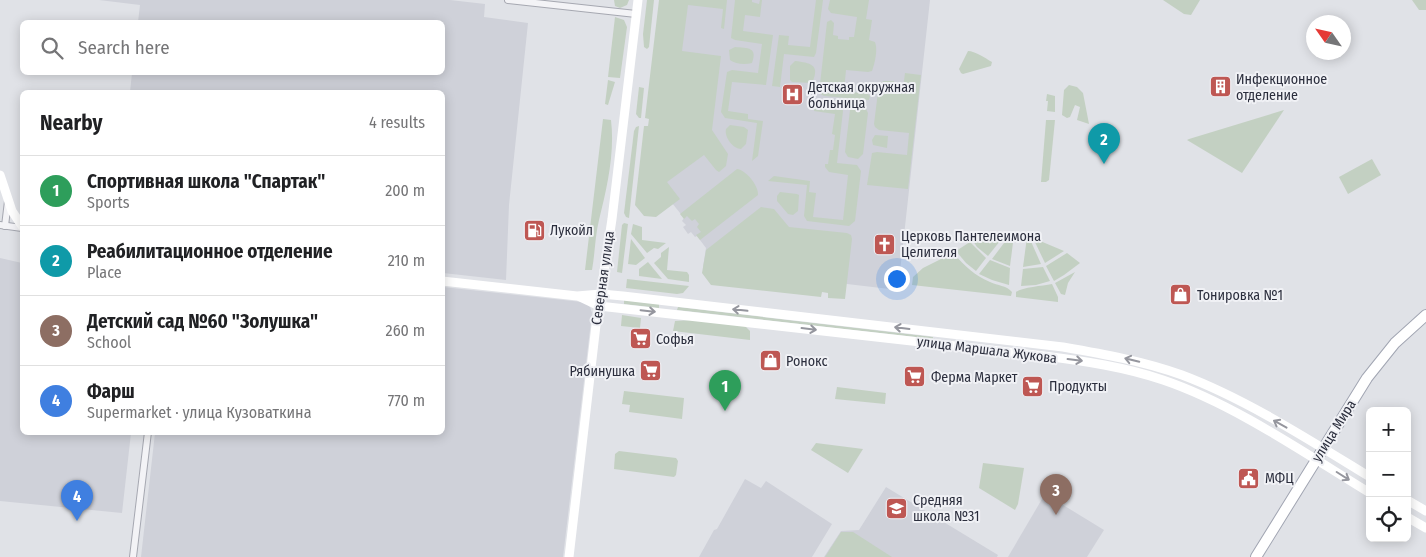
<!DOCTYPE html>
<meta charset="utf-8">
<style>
:root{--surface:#fff;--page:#f6f6f6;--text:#202124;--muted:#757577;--line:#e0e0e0;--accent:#db2777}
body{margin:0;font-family:"Fira Sans Condensed",sans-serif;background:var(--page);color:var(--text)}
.controls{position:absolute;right:15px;bottom:15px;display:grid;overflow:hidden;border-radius:8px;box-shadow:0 2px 12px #0003}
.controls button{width:45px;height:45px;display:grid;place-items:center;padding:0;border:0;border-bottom:1px solid var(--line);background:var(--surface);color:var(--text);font:25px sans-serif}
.compass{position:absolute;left:1306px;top:15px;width:45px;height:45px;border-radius:50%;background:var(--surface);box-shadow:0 2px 12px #0003;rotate:304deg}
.you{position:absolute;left:896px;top:278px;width:18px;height:18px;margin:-12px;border:4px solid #fff;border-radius:50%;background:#1a73e8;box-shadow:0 0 0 8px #1a73e833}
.badge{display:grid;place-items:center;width:32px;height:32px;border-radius:50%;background:var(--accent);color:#fff;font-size:16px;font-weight:700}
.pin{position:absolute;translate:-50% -41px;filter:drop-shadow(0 1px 2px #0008)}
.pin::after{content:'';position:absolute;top:26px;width:18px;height:15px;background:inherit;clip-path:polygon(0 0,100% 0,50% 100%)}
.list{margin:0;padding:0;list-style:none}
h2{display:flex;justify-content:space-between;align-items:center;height:65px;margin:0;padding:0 20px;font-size:21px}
h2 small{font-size:16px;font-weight:400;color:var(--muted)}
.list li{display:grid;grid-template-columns:32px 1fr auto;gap:15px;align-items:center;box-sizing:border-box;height:70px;padding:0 20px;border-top:1px solid var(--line)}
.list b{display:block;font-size:19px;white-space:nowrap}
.list p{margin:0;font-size:16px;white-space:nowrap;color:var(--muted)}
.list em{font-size:16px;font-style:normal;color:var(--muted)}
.icon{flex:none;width:28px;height:28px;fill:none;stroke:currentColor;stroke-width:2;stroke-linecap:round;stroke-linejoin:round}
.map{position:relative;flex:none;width:1426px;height:557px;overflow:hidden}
.search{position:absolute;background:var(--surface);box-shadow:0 2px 12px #0003;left:20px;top:20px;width:425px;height:55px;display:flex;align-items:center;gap:12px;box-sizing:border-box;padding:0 18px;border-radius:8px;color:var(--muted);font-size:19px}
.panel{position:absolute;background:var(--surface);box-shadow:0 2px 12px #0003;left:20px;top:90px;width:425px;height:345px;border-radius:8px}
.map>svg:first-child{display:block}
.built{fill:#cfd1d9}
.green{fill:#c3d0c2}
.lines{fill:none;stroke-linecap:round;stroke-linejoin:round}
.street-casing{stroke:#a6a8b1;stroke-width:8}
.primary-casing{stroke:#a1a5b2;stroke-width:12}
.street{stroke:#f3f3f6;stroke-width:6}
.secondary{stroke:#fff;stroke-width:9}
.primary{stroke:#fff;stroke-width:10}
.oneway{stroke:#95969e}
.labels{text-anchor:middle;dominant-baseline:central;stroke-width:4;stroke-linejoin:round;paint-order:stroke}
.poi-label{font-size:14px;fill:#2b2e3d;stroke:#f0f1f5;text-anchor:start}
.street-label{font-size:14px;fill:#2b2e3d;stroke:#f0f1f5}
</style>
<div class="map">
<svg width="1426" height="557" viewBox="0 0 1426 557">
<rect width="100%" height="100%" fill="#e0e2e7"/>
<g class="built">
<polygon points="99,0 450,0 485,4 484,17 528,23 509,205 506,280 443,273 442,92 130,92 132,73 442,72 442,22 138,22 140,5"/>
<polygon points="675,0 930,0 898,290 703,267 706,248 697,236 695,237 691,232 688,234 683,227 686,225 682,221 684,218 668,198 652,196"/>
<polygon points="0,258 22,263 22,432 131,433 122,513 0,501"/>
<polygon points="443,287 582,302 587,304 590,307 592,313 563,557 141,557 155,433 442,432"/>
<polygon points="745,479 761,488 766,481 832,524 812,557 699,557 714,530 717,529"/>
<polygon points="886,487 998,555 997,557 824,557 841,531 859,530"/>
<polygon points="1050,497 1104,530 1087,557 1008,557 1042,499"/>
</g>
<g class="green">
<polygon points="614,0 629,0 627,5 620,8 615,6"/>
<polygon points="647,0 654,0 649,47 647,49 644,47 643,34"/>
<polygon points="659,0 727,0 724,29 721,28 723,9 688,5 682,51 721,56 712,130 728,154 726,166 719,172 716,170 704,155 667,182 680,199 656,217 644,216 635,205 644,126 648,126 649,119 645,118"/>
<polygon points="735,0 752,0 752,2 759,4 760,0 762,0 760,17 745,15 743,31 773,35 766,85 732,82 728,111 748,114 748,119 763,121 758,156 752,161 757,123 725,118 721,112 727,72 732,70 758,73 762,44 735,40 731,38"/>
<polygon points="816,0 823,0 816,53 814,57 784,54 780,87 772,86 779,35 789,36 788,45 810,47"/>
<path d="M830,0H869L866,19L872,20L869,40L875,42C878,49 875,63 872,71L868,72L846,70L844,91L868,94L870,96L869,100L824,96L819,93L827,22L831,20L834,23L833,35L838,36V39L849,40V37H854L857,17L831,13L828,9Z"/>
<polygon points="1163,0 1200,0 1191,15 1184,14"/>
<polygon points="1412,0 1426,0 1426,10 1419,10"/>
<polygon points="615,17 624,20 627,27 620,78 608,77"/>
<path d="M735,47C748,48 758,47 752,63C745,65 735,64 730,60L729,50Z"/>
<path d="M968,51C975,51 985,58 992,62L991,66L963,74L961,73L959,69Z"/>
<path d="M795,61C810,63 821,64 812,83L792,82L790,80V66Z"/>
<polygon points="905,73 921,75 908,189 867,185 872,153 877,152 907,155 909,133 879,130 875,127 874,124 879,84 884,81 894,81 894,87 903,88"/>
<polygon points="608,80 615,82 608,105 605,104"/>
<polygon points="1069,85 1077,87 1083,93 1089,124 1077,120 1080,107 1075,105 1070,117 1067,118 1062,115 1064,90"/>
<polygon points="639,87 644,88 641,118 639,118 636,114"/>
<polygon points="1047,94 1055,96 1055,112 1047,111 1048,101 1046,101"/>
<polygon points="818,102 837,104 842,106 843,111 837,163 857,165 861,171 855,221 849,226 807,221 804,216 807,185 768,181 774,176 810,181 809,192 816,193 813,217 843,220 848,175 829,172 825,167 825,164 828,164 830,150 833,150 835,135 832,134 835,114 814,111 815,104"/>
<polygon points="854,106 865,107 868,113 863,154 858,159 848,157 845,152 850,110"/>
<polygon points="1284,110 1242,173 1187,140 1189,139"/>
<path d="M603,119L611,120C615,153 607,188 599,220C595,236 595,254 592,270H585Z"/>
<polygon points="1046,120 1055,120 1049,180 1046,182 1041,182"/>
<path d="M730,125L744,127L748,130L746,144L741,149C733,149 724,137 726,129Z"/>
<polygon points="639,126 629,218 626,217 624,213 634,131 636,127"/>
<polygon points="875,135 888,136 887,148 873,145 872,140"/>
<polygon points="1372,159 1381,175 1348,194 1339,177"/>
<path d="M737,169C746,170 759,186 758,195L700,240L696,235L701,232L697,227L699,224L695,219L692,221L687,216L684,219L680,214Z"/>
<polygon points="780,192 797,194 799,195 798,211 793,215 788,214 777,201 777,196"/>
<polygon points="761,207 774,209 789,227 847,233 851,235 852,239 845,299 828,298 828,293 822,292 821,297 711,285 702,273 706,250"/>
<polygon points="624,223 628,224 622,273 617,272 622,225"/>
<polygon points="633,224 642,227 642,240 666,243 658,249 654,248 647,253 631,234"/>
<polygon points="1010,235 1014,235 1010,266 992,259"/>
<polygon points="1004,236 988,256 977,247 973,241 985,237"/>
<polygon points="1027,237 1029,237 1041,264 1023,267"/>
<polygon points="1033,238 1064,251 1045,263"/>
<polygon points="631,239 645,258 636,265 628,264"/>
<polygon points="970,242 986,258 976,271 966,263 956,251"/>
<polygon points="669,247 667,270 687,272 689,275 689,282 668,279 654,263 661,257 661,253"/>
<path d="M953,253C964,265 975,276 990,282C998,286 1006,285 1012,292L1011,296L912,285L913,277L923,268Z"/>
<polygon points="1067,253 1080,263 1064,275 1054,281 1046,266"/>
<polygon points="990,260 1010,268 1009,285 992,280 979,274"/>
<polygon points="648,262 662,279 639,276 639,269"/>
<polygon points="1043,267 1050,281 1036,285 1021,286 1023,269"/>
<polygon points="1075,272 1068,283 1065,295 1061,294 1055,283"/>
<polygon points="627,279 689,286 683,293 677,294 626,288"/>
<path d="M1052,284L1058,297V302L1016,297V292C1023,287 1042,286 1052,284Z"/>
<polygon points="624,300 659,304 659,308 624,304"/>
<polygon points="678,307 933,337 933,339 677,310"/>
<polygon points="622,315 641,318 640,328 621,326"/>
<polygon points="691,320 745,326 750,331 750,340 673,331 675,321"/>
<polygon points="837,387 886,393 885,404 835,399"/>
<polygon points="624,391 684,398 682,419 629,412 630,405 622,404"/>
<polygon points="816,443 863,449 848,473 811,450"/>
<polygon points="619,451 676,458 678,461 676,475 674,477 614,469 615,454"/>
<polygon points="983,463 1024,468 1018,504 1015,510 979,488"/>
<polygon points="841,532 853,532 892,557 825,557"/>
</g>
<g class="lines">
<defs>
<g id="street">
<polyline points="508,0 636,14"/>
<polyline points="0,225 22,228"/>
<polyline points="5,226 8,201"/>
<polyline points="133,557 148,432"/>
</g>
<polyline id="primary" points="1256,557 1367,378 1395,343 1426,315"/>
</defs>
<use href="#street" class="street-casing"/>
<use href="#primary" class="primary-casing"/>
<use href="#street" class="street"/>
<g class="secondary">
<polyline points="0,175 12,211 22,226"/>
<path d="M442,281L577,296L601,294L623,296L1063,347C1103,354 1143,361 1182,375C1246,399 1311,441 1370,477"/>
<path d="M580,297L599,306L1044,356C1084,361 1125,367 1163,380C1234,404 1306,454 1370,493"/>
<polyline points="1407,500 1426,511"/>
<polyline points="1407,517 1426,528"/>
<polyline points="569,557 596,325 612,219 638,0"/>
</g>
<use href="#primary" class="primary"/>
</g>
<defs><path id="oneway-shaft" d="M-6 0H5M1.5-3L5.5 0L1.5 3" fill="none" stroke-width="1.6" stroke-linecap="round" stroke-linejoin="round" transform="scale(1.25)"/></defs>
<g class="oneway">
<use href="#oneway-shaft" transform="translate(740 310) rotate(-174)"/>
<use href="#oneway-shaft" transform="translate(648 311) rotate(6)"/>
<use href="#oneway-shaft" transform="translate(902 328) rotate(-173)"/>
<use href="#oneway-shaft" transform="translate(809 329) rotate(7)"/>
<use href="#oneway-shaft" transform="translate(1075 360) rotate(7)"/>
<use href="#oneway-shaft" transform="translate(1132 360) rotate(-166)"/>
<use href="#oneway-shaft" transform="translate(1280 424) rotate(-151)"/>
<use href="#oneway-shaft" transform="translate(1343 476) rotate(32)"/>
</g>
<defs>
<symbol id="building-square" viewBox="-11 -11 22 22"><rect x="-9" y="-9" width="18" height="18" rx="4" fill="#be5753" stroke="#f0f1f5"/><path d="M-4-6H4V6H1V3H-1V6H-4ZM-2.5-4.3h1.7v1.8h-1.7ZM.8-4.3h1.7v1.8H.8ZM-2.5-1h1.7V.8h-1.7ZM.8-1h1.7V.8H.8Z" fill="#fff"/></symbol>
<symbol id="hospital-square" viewBox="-11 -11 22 22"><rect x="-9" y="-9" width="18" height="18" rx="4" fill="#be5753" stroke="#f0f1f5"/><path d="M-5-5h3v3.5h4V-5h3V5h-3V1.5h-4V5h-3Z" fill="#fff"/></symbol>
<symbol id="fuel-square" viewBox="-11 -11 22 22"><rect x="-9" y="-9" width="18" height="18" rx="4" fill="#be5753" stroke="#f0f1f5"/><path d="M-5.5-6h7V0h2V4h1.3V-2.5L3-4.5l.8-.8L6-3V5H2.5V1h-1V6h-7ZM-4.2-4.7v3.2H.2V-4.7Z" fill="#fff"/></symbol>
<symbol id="church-square" viewBox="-11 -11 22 22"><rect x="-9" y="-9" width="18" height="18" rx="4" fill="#be5753" stroke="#f0f1f5"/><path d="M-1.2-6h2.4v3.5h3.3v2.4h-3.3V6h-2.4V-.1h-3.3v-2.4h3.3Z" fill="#fff"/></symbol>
<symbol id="shop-square" viewBox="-11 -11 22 22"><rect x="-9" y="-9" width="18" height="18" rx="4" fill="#be5753" stroke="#f0f1f5"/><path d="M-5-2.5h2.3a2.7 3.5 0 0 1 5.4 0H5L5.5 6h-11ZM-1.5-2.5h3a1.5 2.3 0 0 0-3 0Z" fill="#fff"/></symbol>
<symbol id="supermarket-square" viewBox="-11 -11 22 22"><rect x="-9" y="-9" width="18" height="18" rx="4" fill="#be5753" stroke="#f0f1f5"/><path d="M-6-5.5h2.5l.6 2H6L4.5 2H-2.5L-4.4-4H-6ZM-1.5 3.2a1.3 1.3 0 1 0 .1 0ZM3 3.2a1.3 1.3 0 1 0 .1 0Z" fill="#fff"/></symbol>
<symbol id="civic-square" viewBox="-11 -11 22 22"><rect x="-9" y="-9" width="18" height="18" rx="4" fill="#be5753" stroke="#f0f1f5"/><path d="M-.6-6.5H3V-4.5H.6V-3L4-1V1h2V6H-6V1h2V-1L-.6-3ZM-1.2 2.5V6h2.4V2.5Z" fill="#fff"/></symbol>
<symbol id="school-square" viewBox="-11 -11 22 22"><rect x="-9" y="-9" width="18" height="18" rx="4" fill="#be5753" stroke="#f0f1f5"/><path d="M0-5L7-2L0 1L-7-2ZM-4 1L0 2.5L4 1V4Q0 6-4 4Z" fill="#fff"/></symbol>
</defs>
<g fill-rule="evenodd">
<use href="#building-square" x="1208" y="74" width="25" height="25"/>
<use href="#hospital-square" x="780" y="82" width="25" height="25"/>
<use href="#fuel-square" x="522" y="218" width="25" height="25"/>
<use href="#church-square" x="872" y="232" width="25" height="25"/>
<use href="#shop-square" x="1168" y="282" width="25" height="25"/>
<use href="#supermarket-square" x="628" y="326" width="25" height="25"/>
<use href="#shop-square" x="758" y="348" width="25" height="25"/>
<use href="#supermarket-square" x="638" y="358" width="25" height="25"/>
<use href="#supermarket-square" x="902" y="364" width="25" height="25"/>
<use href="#supermarket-square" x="1020" y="374" width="25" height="25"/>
<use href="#civic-square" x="1236" y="466" width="25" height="25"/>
<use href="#school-square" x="884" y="496" width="25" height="25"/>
</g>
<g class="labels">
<g class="poi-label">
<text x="1236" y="79">Инфекционное<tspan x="1236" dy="16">отделение</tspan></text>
<text x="808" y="87">Детская окружная<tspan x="808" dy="16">больница</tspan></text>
<text x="550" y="230">Лукойл</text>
<text x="901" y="236">Церковь Пантелеимона<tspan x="901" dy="16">Целителя</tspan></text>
<text x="1197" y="295">Тонировка №1</text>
<text x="656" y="339">Софья</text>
<text x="786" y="361">Ронокс</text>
<text x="635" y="371" text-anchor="end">Рябинушка</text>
<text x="931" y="377">Ферма Маркет</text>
<text x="1049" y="386">Продукты</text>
<text x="1265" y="478">МФЦ</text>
<text x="913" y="500">Средняя<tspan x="913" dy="16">школа №31</tspan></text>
</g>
<g class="street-label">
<text transform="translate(603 278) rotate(-82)">Северная улица</text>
<text transform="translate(987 350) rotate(7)">улица Маршала Жукова</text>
<text transform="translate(1334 431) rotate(-58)">улица Мира</text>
</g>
</g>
</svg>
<div class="controls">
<button>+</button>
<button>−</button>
<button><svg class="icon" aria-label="locate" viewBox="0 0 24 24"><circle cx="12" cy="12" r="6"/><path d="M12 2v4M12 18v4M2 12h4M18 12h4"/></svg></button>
</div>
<svg class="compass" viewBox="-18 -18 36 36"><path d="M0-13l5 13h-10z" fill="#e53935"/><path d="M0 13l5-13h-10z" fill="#757577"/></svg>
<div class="you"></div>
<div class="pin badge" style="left:725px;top:411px;background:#2e9e5b">1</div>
<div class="pin badge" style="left:1104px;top:164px;background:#0f9aa8">2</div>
<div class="pin badge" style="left:1056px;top:515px;background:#8d6e63">3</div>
<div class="pin badge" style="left:77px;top:521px;background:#3f7fe0">4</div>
<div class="search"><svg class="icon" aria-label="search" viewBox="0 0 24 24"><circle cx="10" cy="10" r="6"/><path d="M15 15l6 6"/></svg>Search here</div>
<section class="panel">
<h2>Nearby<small>4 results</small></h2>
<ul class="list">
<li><span class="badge" style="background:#2e9e5b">1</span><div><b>Спортивная школа &quot;Спартак&quot;</b><p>Sports</p></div><em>200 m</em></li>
<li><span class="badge" style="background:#0f9aa8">2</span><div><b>Реабилитационное отделение</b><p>Place</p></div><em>210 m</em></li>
<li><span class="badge" style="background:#8d6e63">3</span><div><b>Детский сад №60 &quot;Золушка&quot;</b><p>School</p></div><em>260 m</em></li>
<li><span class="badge" style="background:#3f7fe0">4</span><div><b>Фарш</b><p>Supermarket · улица Кузоваткина</p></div><em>770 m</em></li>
</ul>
</section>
</div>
